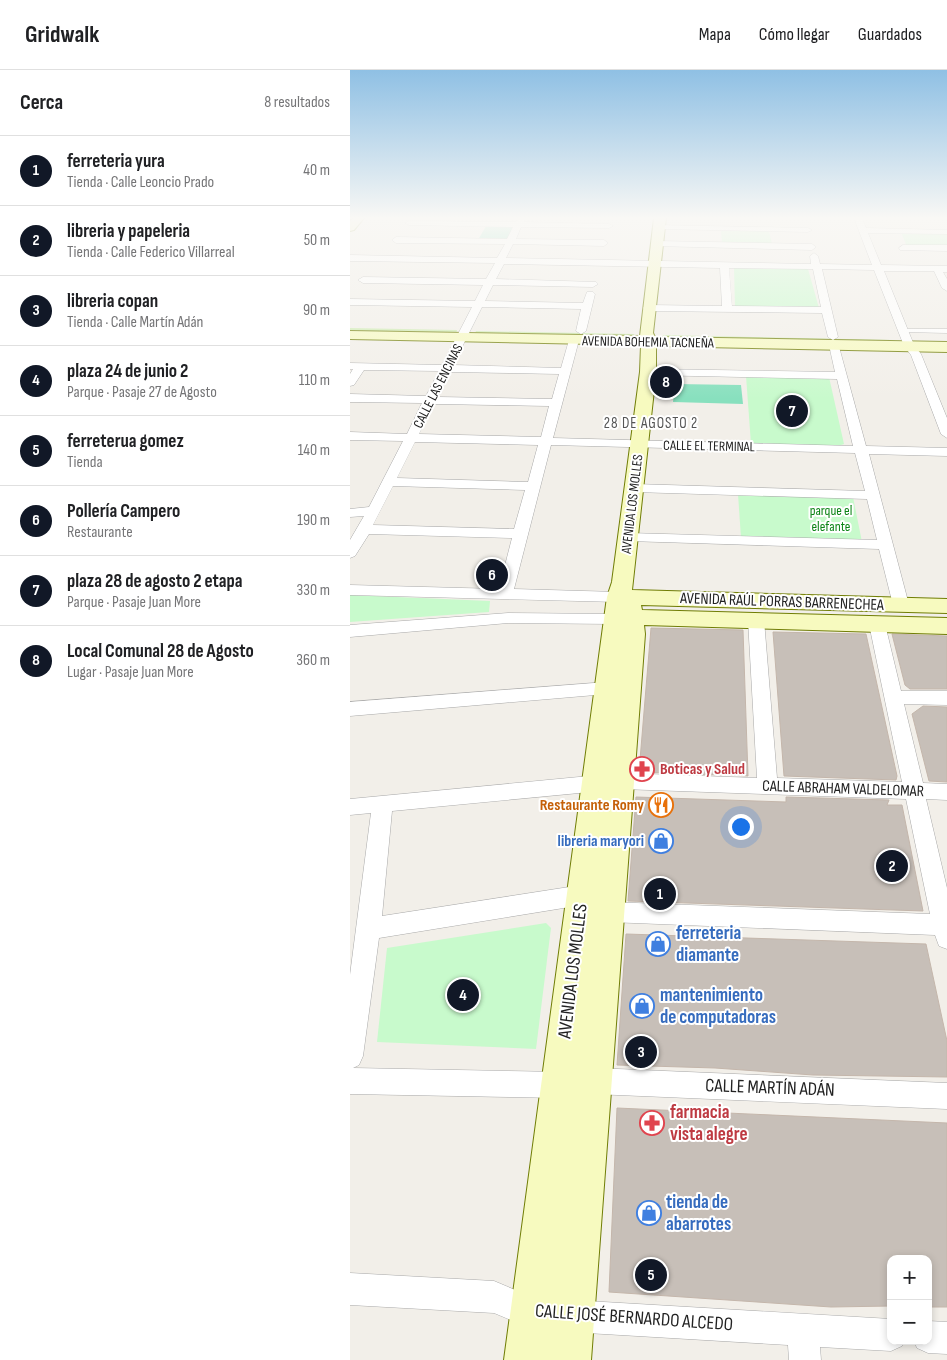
<!DOCTYPE html>
<html lang="es">
<meta charset="utf-8">
<style>
:root{--surface:#fff;--page:#f6f6f6;--text:#202124;--muted:#757577;--line:#e0e0e0;--accent:#111827}
body{margin:0;font-family:"Sofia Sans Condensed",sans-serif;background:var(--page);color:var(--text)}
.controls{position:absolute;right:15px;bottom:15px;display:grid;overflow:hidden;border-radius:10px;box-shadow:0 2px 8px #0003}
.controls button{width:45px;height:45px;display:grid;place-items:center;padding:0;border:0;border-bottom:1px solid var(--line);background:var(--surface);color:var(--text);font:25px sans-serif}
.you{position:absolute;left:390px;top:756px;width:18px;height:18px;margin:-12px;border:4px solid #fff;border-radius:50%;background:#1a73e8;box-shadow:0 0 0 8px #1a73e833}
.badge{display:grid;place-items:center;width:32px;height:32px;border-radius:50%;background:var(--accent);color:#fff;font-size:16px;font-weight:700}
.pin{position:absolute;translate:-50% -50%;border:2px solid #fff;box-shadow:0 1px 5px #0006}
.list{margin:0;padding:0;list-style:none}
h2{display:flex;justify-content:space-between;align-items:center;height:65px;margin:0;padding:0 20px;font-size:21px}
h2 small{font-size:16px;font-weight:400;color:var(--muted)}
.list li{display:grid;grid-template-columns:32px 1fr auto;gap:15px;align-items:center;box-sizing:border-box;height:70px;padding:0 20px;border-top:1px solid var(--line)}
.list b{display:block;font-size:19px;white-space:nowrap}
.list p{margin:0;font-size:16px;white-space:nowrap;color:var(--muted)}
.list em{font-size:16px;font-style:normal;color:var(--muted)}
.map{position:relative;flex:none;width:597px;height:1290px;overflow:hidden}
header{display:flex;align-items:center;gap:30px;box-sizing:border-box;height:70px;padding:0 25px;background:var(--surface);border-bottom:1px solid var(--line)}
header strong{font-size:24px}
nav{display:flex;gap:28px;margin-inline-start:auto;font-size:18px}
main{display:flex}
aside{flex:1;background:var(--surface)}
.map>svg:first-child{display:block}
.grass{fill:#cdebb0}
.park{fill:#c8facc}
.pitch{fill:#88e0be}
.building{fill:#c7bfb8;stroke:#c4b6ab}
.lines{fill:none;stroke-linecap:round;stroke-linejoin:round}
.lane-casing{stroke:#a9a9a9;stroke-width:1}
.street-casing{stroke:#a9a9a9;stroke-width:1}
.secondary-casing{stroke:#707d05;stroke-width:2}
.lane{fill:#fff;fill-rule:evenodd}
.street{fill:#fff;fill-rule:evenodd}
.secondary{fill:#f7fabf;fill-rule:evenodd}
.labels{text-anchor:middle;dominant-baseline:central;stroke-width:4;stroke-linejoin:round;paint-order:stroke}
.far-street-label{font-size:14px;fill:#222;stroke:#fff}
.far-park-label{font-size:14px;fill:#0c8416;stroke:#fff}
.far-neighbourhood-label{font-size:15px;letter-spacing:1px;fill:#555;stroke:#fff}
.street-label{font-size:16px;fill:#222;stroke:#fff}
.health-label{font-size:16px;font-weight:bold;fill:#be3a42;stroke:#fff;text-anchor:start}
.food-label{font-size:16px;font-weight:bold;fill:#c56008;stroke:#fff;text-anchor:end}
.shop-label{font-size:16px;font-weight:bold;fill:#366cbe;stroke:#fff;text-anchor:end}
.near-shop-label{font-size:19px;font-weight:bold;fill:#366cbe;stroke:#fff;text-anchor:start}
.near-street-label{font-size:19px;fill:#222;stroke:#fff}
.near-health-label{font-size:19px;font-weight:bold;fill:#be3a42;stroke:#fff;text-anchor:start}
</style>
<header>
<strong>Gridwalk</strong>
<nav><a>Mapa</a><a>Cómo llegar</a><a>Guardados</a></nav>
</header>
<main>
<aside>
<h2>Cerca<small>8 resultados</small></h2>
<ul class="list">
<li><span class="badge">1</span><div><b>ferreteria yura</b><p>Tienda · Calle Leoncio Prado</p></div><em>40 m</em></li>
<li><span class="badge">2</span><div><b>libreria y papeleria</b><p>Tienda · Calle Federico Villarreal</p></div><em>50 m</em></li>
<li><span class="badge">3</span><div><b>libreria copan</b><p>Tienda · Calle Martín Adán</p></div><em>90 m</em></li>
<li><span class="badge">4</span><div><b>plaza 24 de junio 2</b><p>Parque · Pasaje 27 de Agosto</p></div><em>110 m</em></li>
<li><span class="badge">5</span><div><b>ferreterua gomez</b><p>Tienda</p></div><em>140 m</em></li>
<li><span class="badge">6</span><div><b>Pollería Campero</b><p>Restaurante</p></div><em>190 m</em></li>
<li><span class="badge">7</span><div><b>plaza 28 de agosto 2 etapa</b><p>Parque · Pasaje Juan More</p></div><em>330 m</em></li>
<li><span class="badge">8</span><div><b>Local Comunal 28 de Agosto</b><p>Lugar · Pasaje Juan More</p></div><em>360 m</em></li>
</ul>
</aside>
<div class="map">
<svg width="597" height="1290" viewBox="0 0 597 1290">
<rect width="100%" height="100%" fill="#f2efe9"/>
<g class="grass">
<polygon points="0,258 107,260 106,264 0,262"/>
<polygon points="126,261 284,264 283,268 124,265"/>
<polygon points="313,265 544,270 546,274 313,268"/>
</g>
<g class="park">
<polygon points="371,161 419,161 422,174 372,173"/>
<polygon points="551,162 597,163 597,178 557,177"/>
<polygon points="384,197 458,199 469,238 385,237"/>
<polygon points="396,306 479,307 494,374 488,376 401,374"/>
<polygon points="388,424 503,427 512,472 391,468"/>
<polygon points="0,525 140,531 139,542 0,552"/>
<polygon points="196,853 201,858 186,979 27,972 37,878"/>
</g>
<g class="pitch">
<polygon points="136,156 164,156 157,170 128,170"/>
<polygon points="325,314 391,315 393,334 323,332"/>
</g>
<g class="building">
<rect x="308" y="307" width="17" height="11"/>
<polygon points="138,493 154,493 146,517 130,517"/>
<polygon points="301,558 393,560 398,706 289,702"/>
<polygon points="423,562 516,564 547,706 546,710 434,706"/>
<polygon points="542,564 597,566 597,619 560,619 555,615"/>
<polygon points="573,636 597,637 597,712 579,711 562,644"/>
<polygon points="286,727 436,732 436,727 539,730 537,735 552,735 573,841 278,831"/>
<polygon points="276,864 576,874 597,971 597,1007 463,1005 365,998 267,995"/>
<polygon points="267,1038 597,1053 597,1237 578,1237 578,1189 541,1189 541,1236 481,1237 259,1222"/>
</g>
<g class="lines">
<defs>
<polygon id="lane" points="551,259 597,259 597,263 553,262 551,261"/>
<g id="street">
<path d="M168,148H176L174,152L259,154L263,156L259,158L171,157L166,169L254,170L258,173L254,176L163,174L156,188L461,194L460,186L464,183L468,186L470,194L522,195L504,148H512L516,158L597,160V164L518,163L531,195L597,196V202H593L597,209V221L592,218L584,201H534L564,275L571,284L597,348V368L591,364L561,285L554,276L524,200L472,199L488,267L483,270L478,267L472,243L298,241L293,238L298,235L372,236L370,198L154,194L146,209L246,212L248,214L243,217L143,215L135,231L233,233L237,222H243L245,224L236,261L231,264L226,261L231,239L132,237L103,295L211,298L219,270L224,267L229,270L203,368L503,376L487,309L298,305L292,302L298,299L485,302L479,275L480,273H488L516,376L597,378V386L519,384L559,535L557,539L551,540L545,539L543,535L529,479L278,471L273,470L271,467L273,464L278,463L527,470L517,429L284,422L277,418L284,414L515,421L505,383L201,375L164,519L268,522L274,523L276,527L274,531L268,532L0,525V515L149,519L162,468L19,464L5,486L0,488V470L14,446L0,447V439L19,437L53,371L0,370V362L57,364L72,333L0,332V324L76,326L89,301L14,300L4,315L0,316V304L3,299H0V293L92,295L122,237L0,235V229L125,231L133,215L13,213L8,210L13,207L136,209L145,193L0,191V185L147,188L155,174L46,173L42,170L46,167L157,169L163,157L59,155L55,153L59,151L166,152ZM379,198L463,199L471,237L382,236ZM100,302L209,304L202,329L88,327ZM84,334L199,336L191,367L69,364ZM65,372L188,375L178,412L47,408ZM43,416L175,420L164,459L23,455Z"/>
<polygon points="306,155 458,158 462,160 458,162 309,159 305,157"/>
<polygon points="307,171 462,174 466,177 462,180 304,176 303,174"/>
<polygon points="553,175 597,175 597,181 550,180 549,178"/>
<polygon points="278,542 284,543 286,547 284,551 265,554 158,553 0,567 0,555 158,543 265,544"/>
<polygon points="406,545 412,546 414,550 427,708 552,712 519,554 521,550 527,549 533,550 535,554 551,621 597,621 597,635 554,634 573,713 597,714 597,730 576,729 597,818 597,879 589,876 585,865 259,852 251,849 247,842 251,835 259,832 580,844 556,729 271,719 42,741 32,846 232,815 240,818 243,825 240,832 232,835 29,868 13,986 9,995 3,998 210,1002 219,1006 223,1015 219,1024 210,1028 0,1024 0,905 21,743 0,745 0,729 271,703 407,708 398,550 400,546"/>
<polygon points="257,612 263,613 266,618 263,623 257,624 0,646 0,632"/>
<polygon points="244,998 597,1013 597,1039 244,1024 235,1020 231,1011 235,1002"/>
<polygon points="0,1203 144,1211 196,1233 201,1244 196,1255 185,1260 144,1243 0,1235"/>
<polygon points="220,1230 541,1249 541,1271 554,1271 552,1276 541,1281 470,1277 471,1290 439,1290 438,1275 220,1262 209,1257 204,1246 209,1235"/>
<polygon points="578,1251 597,1252 597,1284 578,1283 567,1278 564,1271 578,1271"/>
</g>
<g id="secondary">
<polygon points="3,148 14,148 4,160 0,161 0,151"/>
<polygon points="304,148 316,148 303,263 305,267 597,272 597,282 306,276 306,302 282,520 597,529 597,543 291,535 292,540 597,548 597,564 294,555 295,564 241,1290 154,1290 257,527 262,512 290,302 291,275 0,269 0,261 290,266"/>
</g>
</defs>
<use href="#lane" class="lane-casing"/>
<use href="#street" class="street-casing"/>
<use href="#secondary" class="secondary-casing"/>
<use href="#lane" class="lane"/>
<use href="#street" class="street"/>
<use href="#secondary" class="secondary"/>
</g>
<linearGradient id="sky" x2="0" y2="1"><stop stop-color="#8fc0e4"/><stop offset="0.45" stop-color="#f9f8f5"/><stop offset="1" stop-color="#f9f8f5" stop-opacity="0"/></linearGradient>
<rect width="597" height="329" fill="url(#sky)"/>
<defs>
<symbol id="pharmacy-ring" viewBox="-11 -11 22 22"><circle r="9.5" fill="#fff" stroke="#e0444e" stroke-width="1.5"/><path d="M-2-6h4v4h4v4h-4v4h-4v-4h-4v-4h4Z" fill="#e0444e"/></symbol>
<symbol id="restaurant-ring" viewBox="-11 -11 22 22"><circle r="9.5" fill="#fff" stroke="#e8710a" stroke-width="1.5"/><path d="M-5-6h1v4h1v-4h1v4h1v-4h1v5L-1.5 .5V6h-2V.5L-5-1ZM5-6V6H3V1.5H1.5Q1.5-4 5-6Z" fill="#e8710a"/></symbol>
<symbol id="shop-ring" viewBox="-11 -11 22 22"><circle r="9.5" fill="#fff" stroke="#3f7fe0" stroke-width="1.5"/><path d="M-5-2.5h2.3a2.7 3.5 0 0 1 5.4 0H5L5.5 6h-11ZM-1.5-2.5h3a1.5 2.3 0 0 0-3 0Z" fill="#3f7fe0"/></symbol>
</defs>
<g fill-rule="evenodd">
<use href="#pharmacy-ring" x="278" y="685" width="28" height="28"/>
<use href="#restaurant-ring" x="297" y="721" width="28" height="28"/>
<use href="#shop-ring" x="297" y="757" width="28" height="28"/>
<use href="#shop-ring" x="294" y="860" width="28" height="28"/>
<use href="#shop-ring" x="278" y="922" width="28" height="28"/>
<use href="#pharmacy-ring" x="288" y="1039" width="28" height="28"/>
<use href="#shop-ring" x="285" y="1129" width="28" height="28"/>
</g>
<g class="labels">
<g class="far-street-label">
<text transform="translate(298 272) rotate(1)">AVENIDA BOHEMIA TACNEÑA</text>
<text transform="translate(88 316) rotate(-63)">CALLE LAS ENCINAS</text>
<text transform="translate(359 376) rotate(1)">CALLE EL TERMINAL</text>
<text transform="translate(282 434) rotate(-83)">AVENIDA LOS MOLLES</text>
</g>
<g class="far-park-label">
<text x="481" y="440">parque el<tspan x="481" dy="16">elefante</tspan></text>
</g>
<g class="far-neighbourhood-label">
<text x="301" y="353">28 DE AGOSTO 2</text>
</g>
<g class="street-label">
<text transform="translate(432 532) rotate(2)">AVENIDA RAÚL PORRAS BARRENECHEA</text>
<text transform="translate(493 719) rotate(2)">CALLE ABRAHAM VALDELOMAR</text>
</g>
<g class="health-label">
<text x="310" y="699">Boticas y Salud</text>
</g>
<g class="food-label">
<text x="294" y="735">Restaurante Romy</text>
</g>
<g class="shop-label">
<text x="294" y="771">libreria maryori</text>
</g>
<g class="near-shop-label">
<text x="326" y="863">ferreteria<tspan x="326" dy="22">diamante</tspan></text>
<text x="310" y="925">mantenimiento<tspan x="310" dy="22">de computadoras</tspan></text>
<text x="316" y="1132">tienda de<tspan x="316" dy="22">abarrotes</tspan></text>
</g>
<g class="near-street-label">
<text transform="translate(223 901) rotate(-83)">AVENIDA LOS MOLLES</text>
<text transform="translate(420 1018) rotate(2)">CALLE MARTÍN ADÁN</text>
<text transform="translate(284 1248) rotate(4)">CALLE JOSÉ BERNARDO ALCEDO</text>
</g>
<g class="near-health-label">
<text x="320" y="1042">farmacia<tspan x="320" dy="22">vista alegre</tspan></text>
</g>
</g>
</svg>
<div class="controls">
<button>+</button>
<button>−</button>
</div>
<div class="you"></div>
<div class="pin badge" style="left:310px;top:824px">1</div>
<div class="pin badge" style="left:542px;top:796px">2</div>
<div class="pin badge" style="left:291px;top:982px">3</div>
<div class="pin badge" style="left:113px;top:925px">4</div>
<div class="pin badge" style="left:301px;top:1205px">5</div>
<div class="pin badge" style="left:142px;top:505px">6</div>
<div class="pin badge" style="left:442px;top:341px">7</div>
<div class="pin badge" style="left:316px;top:312px">8</div>
</div>
</main>
